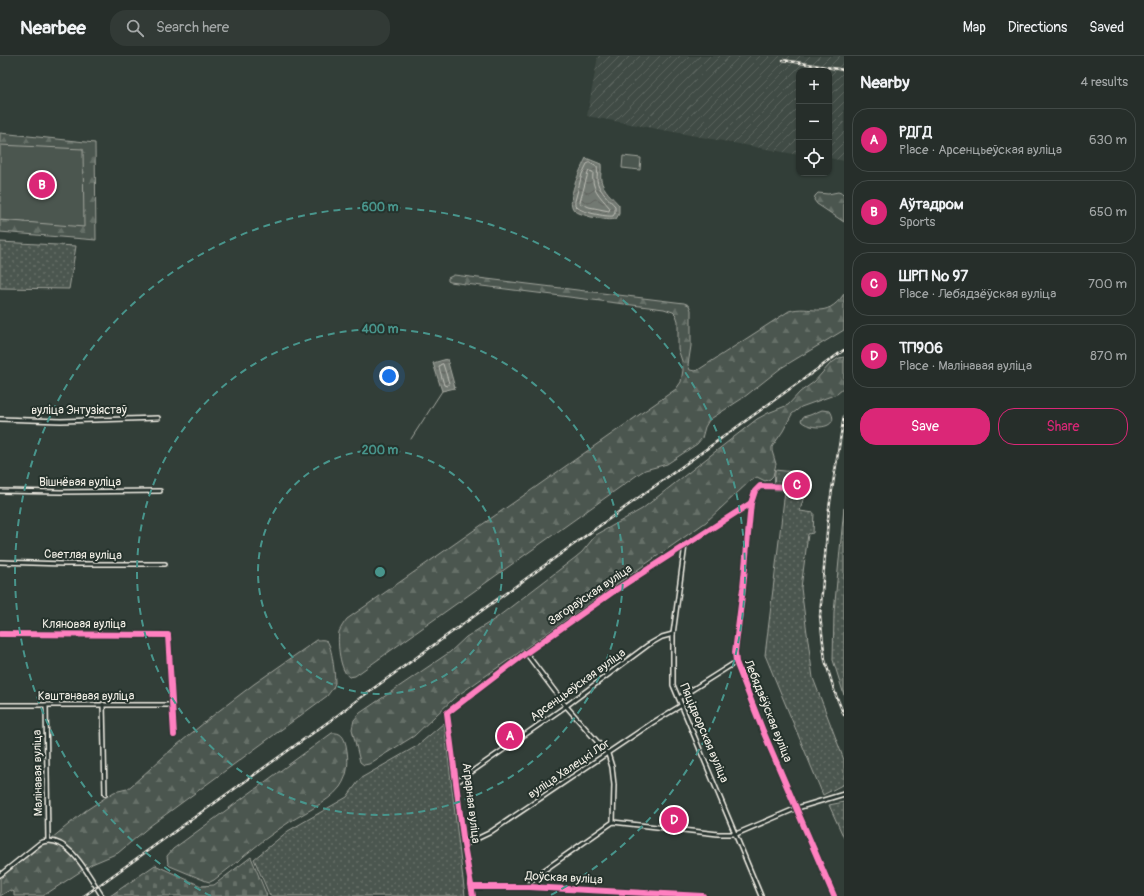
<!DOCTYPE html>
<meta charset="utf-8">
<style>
:root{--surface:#262e2a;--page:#323a36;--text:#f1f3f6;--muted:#a4a8a8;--line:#424a47;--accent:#db2777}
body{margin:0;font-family:Pangolin,sans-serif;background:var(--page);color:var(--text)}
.controls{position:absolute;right:12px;top:12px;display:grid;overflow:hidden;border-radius:8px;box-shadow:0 1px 3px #0004}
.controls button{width:36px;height:36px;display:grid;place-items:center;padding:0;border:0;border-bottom:1px solid var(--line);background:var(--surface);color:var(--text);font:20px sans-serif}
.you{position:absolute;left:389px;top:320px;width:14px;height:14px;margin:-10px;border:3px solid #fff;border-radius:50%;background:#1a73e8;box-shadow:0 0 0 6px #1a73e833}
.badge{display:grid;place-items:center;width:26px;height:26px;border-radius:50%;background:var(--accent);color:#fff;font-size:13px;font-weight:700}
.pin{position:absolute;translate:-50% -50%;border:2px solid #fff;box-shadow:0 1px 4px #0006}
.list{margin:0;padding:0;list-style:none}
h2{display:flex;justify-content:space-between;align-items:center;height:52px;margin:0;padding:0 16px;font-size:17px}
h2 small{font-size:13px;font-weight:400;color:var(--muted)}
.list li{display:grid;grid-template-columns:26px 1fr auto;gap:12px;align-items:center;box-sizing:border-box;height:64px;margin:0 8px 8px;padding:0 8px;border:1px solid var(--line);border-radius:16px}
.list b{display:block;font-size:15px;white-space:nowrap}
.list p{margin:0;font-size:13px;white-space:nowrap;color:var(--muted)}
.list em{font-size:13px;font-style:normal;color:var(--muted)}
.actions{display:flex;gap:8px;padding:12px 16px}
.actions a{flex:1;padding:9px 0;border:1px solid var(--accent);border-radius:16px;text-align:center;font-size:14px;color:var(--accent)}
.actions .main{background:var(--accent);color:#fff}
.icon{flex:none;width:22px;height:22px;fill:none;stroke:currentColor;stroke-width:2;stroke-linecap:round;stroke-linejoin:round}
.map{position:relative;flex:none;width:844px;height:840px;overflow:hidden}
header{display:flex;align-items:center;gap:24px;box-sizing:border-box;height:56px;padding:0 20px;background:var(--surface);border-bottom:1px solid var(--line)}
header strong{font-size:19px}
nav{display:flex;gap:22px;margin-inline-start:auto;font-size:14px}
.search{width:280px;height:36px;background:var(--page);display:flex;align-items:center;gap:10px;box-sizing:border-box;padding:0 14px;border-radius:16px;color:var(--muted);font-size:15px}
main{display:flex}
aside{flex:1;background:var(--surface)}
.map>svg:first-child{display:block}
.industrial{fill:url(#industrial-furrows)}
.grass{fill:url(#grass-dots);stroke:#a0a49c}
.forest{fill:url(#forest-firs);stroke:#a0a49c}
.cemetery{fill:url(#cemetery-stones);stroke:#a0a49c}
.park{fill:#4c564f;stroke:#a0a49c}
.water{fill:url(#water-waves);stroke:#a6a9a1}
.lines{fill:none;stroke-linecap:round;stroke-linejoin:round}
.shore{stroke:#c0c1b9;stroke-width:1}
.stream{stroke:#a6a9a1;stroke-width:1}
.minor-casing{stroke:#f4f1e8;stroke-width:6}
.minor{stroke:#26332d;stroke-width:3}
.rail-casing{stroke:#f4f1e8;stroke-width:2.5}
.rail{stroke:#26332d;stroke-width:1;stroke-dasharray:3;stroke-linecap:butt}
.cycleway-casing{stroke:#26332d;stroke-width:8}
.cycleway{stroke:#ff80c0;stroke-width:6}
.ring{fill:none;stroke:#48958c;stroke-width:2;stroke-dasharray:7 5}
.labels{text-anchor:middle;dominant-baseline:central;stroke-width:4;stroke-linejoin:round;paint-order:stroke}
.street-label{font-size:12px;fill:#f4f1e8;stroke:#26332d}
.centre{fill:#48958c;stroke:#26332d;stroke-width:2}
.ring-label{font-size:12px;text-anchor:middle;font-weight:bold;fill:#48958c;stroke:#26332d;stroke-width:4;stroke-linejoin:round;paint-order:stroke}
</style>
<header>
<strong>Nearbee</strong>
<div class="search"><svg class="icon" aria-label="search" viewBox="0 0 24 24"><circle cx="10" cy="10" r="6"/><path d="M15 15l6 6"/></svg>Search here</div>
<nav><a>Map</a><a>Directions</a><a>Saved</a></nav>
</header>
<main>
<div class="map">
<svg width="844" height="840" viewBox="0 0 844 840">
<defs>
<pattern id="industrial-furrows" width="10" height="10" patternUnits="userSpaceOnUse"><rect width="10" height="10" fill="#404b44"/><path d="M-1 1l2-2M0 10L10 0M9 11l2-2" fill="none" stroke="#5c655f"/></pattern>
<pattern id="grass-dots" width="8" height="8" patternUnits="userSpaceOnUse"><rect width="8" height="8" fill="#4c564f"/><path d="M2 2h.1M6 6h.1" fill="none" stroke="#666f68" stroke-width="1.8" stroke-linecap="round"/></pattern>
<pattern id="forest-firs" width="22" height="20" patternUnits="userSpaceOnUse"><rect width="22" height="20" fill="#4c564f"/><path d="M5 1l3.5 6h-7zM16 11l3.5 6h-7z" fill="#666f68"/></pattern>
<pattern id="cemetery-stones" width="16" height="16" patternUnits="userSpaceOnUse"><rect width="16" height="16" fill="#4c564f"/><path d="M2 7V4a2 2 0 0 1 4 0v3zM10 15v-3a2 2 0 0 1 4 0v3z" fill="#666f68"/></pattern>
<pattern id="water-waves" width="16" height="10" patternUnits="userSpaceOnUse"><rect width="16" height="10" fill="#727972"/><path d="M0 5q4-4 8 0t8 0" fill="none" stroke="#60635e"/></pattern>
</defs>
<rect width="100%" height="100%" fill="#323e38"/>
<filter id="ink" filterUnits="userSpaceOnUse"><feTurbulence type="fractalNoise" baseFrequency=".025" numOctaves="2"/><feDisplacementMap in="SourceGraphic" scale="8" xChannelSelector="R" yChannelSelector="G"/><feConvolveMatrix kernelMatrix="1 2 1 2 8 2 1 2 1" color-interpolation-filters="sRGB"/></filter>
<g filter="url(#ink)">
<polygon class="industrial" points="598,0 844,0 844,105 829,102 829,15 799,15 799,99 587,60"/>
<g class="grass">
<polygon points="0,186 76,190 69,233 0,232"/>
<polygon points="775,414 794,416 793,437 804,440 800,455 814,457 813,477 808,478 801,532 813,622 844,704 844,728 823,739 765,599 785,435 774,434"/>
<polygon points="844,452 844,639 833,604 834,556"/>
<polygon points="444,667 465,840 270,840 254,803 288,775 347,741 361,722 417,690"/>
<polygon points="844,746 844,782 829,749"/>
</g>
<g class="forest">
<polygon points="0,77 95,87 96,184 0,176 0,164 84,170 0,89"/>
<polygon points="838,136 844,138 844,166 817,148 814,144 815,140 818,137 828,138"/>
<path d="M454,219L684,247L689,249L691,254V290L688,309L690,314L695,315L698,314L789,255C811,248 825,265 844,238V274L781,312L743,342L709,364L705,371L702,382L697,388L667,408L645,414L640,417L355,620L349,621C340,615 337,587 339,576C341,571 344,567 347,563L676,333L681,326L683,314L682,305L678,293V265L676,259L673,256L664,253L450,226L448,225V222Z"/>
<polygon points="844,301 844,332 837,338 801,351 792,358 783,375 772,391 772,395 776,408 773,420 770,423 765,425 757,421 750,425 706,466 454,642 414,680 369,708 364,709 360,706 352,673 354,664 360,657 450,596 466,581 495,563 576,501 582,496 596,479 642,453 757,363 768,357 788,349 800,336 814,326 830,308 839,302"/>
<path d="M822,354L830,355C842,373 811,375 801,365L803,361L810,359Z"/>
<path d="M317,584C320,584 324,583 327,585C332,590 335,620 335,627L333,632L327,640L150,770L118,797L92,808L43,840H14V836L10,834L0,840V821L5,817L52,782L85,755L114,736L127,733L131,730L171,694L216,657L254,628Z"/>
<path d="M332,677C341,676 344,681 346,689C349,704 349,718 340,731C327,748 300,758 282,771C258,787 237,807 214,824L210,826L206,825L170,810L168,808L167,800L173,793Z"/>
</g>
<polygon class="cemetery" points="251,801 267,840 110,840 155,809 201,830 214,829"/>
<g class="park">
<polygon points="0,89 83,93 84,171 0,164"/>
<polygon points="623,100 641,102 640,114 622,112"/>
</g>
<g class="water">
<path d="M586,102L601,108C602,114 600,119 601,124C603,134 613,142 619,149V158L616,163C607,165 600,162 591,161C586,159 578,158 574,154C565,145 581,112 586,102Z"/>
<polygon points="447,303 455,332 442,335 433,307"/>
</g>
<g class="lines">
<g class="shore">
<path d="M590,107L597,111C598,116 597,119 597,124C598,134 609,143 615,150V157L613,160C606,161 581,156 577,151C574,148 575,148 575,145L582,118L587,108Z"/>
<path d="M589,115L593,116C591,133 599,139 610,152L609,155L589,151L580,147Z"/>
<polygon points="443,308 449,327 447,330 444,329 439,311 440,309"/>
</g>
<polyline class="stream" points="411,383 442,335"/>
<defs>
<g id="minor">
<polyline points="0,363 61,365 158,362"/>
<polyline points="791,431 760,430 755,435 751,447 743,532 735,596 736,606 763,675 834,840"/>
<polyline points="0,435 61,436 160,435"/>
<polyline points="685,489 673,578 673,629 761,840"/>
<polyline points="0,506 64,508 165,508"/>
<polyline points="0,578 168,579 174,679"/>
<polyline points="526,597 566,650 608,698 612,711 614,729 613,766"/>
<polyline points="679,642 736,606"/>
<polyline points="103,648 105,738"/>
<polyline points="0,649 171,649"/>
<polyline points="46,649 48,785"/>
<polyline points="457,726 566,650 648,589 662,581 673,578"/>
<polyline points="464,789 489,777 652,667 682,649"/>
<path d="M0,819L40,787C68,775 90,822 102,840"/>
<polyline points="472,831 529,831 703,840"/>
<polyline points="529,831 533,822 613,766 718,778 736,778 797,752 844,738"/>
<polyline points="473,840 464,789 447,657 526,597 614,535 751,447"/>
</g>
</defs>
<use href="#minor" class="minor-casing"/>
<use href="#minor" class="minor"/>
<defs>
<g id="rail">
<polyline points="783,4 844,14"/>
<polyline points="844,360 829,452 820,560 825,604 835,637 844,659"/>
<polyline points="84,840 338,659 356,645 844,294"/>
</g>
</defs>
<use href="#rail" class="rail-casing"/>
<use href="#rail" class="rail"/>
<defs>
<g id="cycleway">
<polyline points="791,431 760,430 755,435 751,447 743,532 735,596 736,606 763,675 834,840"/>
<polyline points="0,578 168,579 174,679"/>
<polyline points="472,831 529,831 703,840"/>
<polyline points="473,840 464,789 447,657 526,597 614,535 751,447"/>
</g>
</defs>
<use href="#cycleway" class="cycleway-casing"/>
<use href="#cycleway" class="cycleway"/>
</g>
</g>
<g class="ring">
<circle cx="380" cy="516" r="122"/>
<circle cx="380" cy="516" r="243"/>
<path d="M211 840A365 365 0 1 1 549 840"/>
</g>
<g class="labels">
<g class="street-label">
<text x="79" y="354">вуліца Энтузіястаў</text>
<text x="80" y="426">Вішнёвая вуліца</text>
<text transform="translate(83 499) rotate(1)">Светлая вуліца</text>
<text transform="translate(590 539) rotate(-34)">Загораўская вуліца</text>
<text x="84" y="568">Кляновая вуліца</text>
<text transform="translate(578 629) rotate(-36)">Арсенцьеўская вуліца</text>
<text x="86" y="640">Каштанавая вуліца</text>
<text transform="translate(768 655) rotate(68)">Лебядзёўская вуліца</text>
<text transform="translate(704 677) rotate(67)">Пяцідворская вуліца</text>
<text transform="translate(569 713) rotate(-34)">вуліца Халецкі Лог</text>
<text transform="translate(38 717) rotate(-91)">Малінавая вуліца</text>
<text transform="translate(471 747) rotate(83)">Аграрная вуліца</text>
<text transform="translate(564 822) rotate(3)">Доўская вуліца</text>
</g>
</g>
<circle cx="380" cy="516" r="6" class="centre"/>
<g class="ring-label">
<text x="380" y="155">600 m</text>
<text x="380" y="277">400 m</text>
<text x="380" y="398">200 m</text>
</g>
</svg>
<div class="controls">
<button>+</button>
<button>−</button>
<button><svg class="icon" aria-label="locate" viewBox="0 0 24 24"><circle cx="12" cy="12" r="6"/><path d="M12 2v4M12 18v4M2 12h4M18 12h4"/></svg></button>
</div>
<div class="you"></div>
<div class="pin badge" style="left:510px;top:680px">A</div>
<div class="pin badge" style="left:42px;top:129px">B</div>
<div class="pin badge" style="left:797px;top:429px">C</div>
<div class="pin badge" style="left:674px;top:764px">D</div>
</div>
<aside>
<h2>Nearby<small>4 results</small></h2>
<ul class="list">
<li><span class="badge">A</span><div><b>РДГД</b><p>Place · Арсенцьеўская вуліца</p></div><em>630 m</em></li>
<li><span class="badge">B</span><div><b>Аўтадром</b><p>Sports</p></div><em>650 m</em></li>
<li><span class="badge">C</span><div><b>ШРП № 97</b><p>Place · Лебядзёўская вуліца</p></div><em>700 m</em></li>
<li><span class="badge">D</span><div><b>ТП906</b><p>Place · Малінавая вуліца</p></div><em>870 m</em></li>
</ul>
<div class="actions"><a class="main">Save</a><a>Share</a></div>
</aside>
</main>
